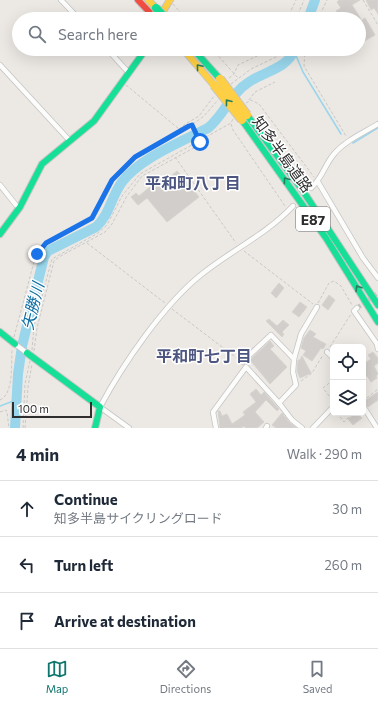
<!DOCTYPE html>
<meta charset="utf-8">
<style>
:root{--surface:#fff;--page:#f6f6f7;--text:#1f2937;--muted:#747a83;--line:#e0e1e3;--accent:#0f766e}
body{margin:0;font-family:Commissioner,"Noto Sans JP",sans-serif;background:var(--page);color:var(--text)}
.controls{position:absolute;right:12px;bottom:12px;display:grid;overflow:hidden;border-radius:6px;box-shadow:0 4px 16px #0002}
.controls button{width:36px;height:36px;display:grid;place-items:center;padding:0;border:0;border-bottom:1px solid var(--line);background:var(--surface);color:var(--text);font:20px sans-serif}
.scale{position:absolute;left:12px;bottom:10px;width:80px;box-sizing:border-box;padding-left:4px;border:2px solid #2e2e2e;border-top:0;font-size:11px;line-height:14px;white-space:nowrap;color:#2e2e2e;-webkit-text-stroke:3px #fff;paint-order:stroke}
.stop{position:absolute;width:12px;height:12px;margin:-9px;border:3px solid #1a73e8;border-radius:50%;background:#fff}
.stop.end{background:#1a73e8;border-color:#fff;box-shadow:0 1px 4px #0008}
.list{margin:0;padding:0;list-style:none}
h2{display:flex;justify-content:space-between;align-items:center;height:52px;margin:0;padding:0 16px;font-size:17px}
h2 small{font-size:13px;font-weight:400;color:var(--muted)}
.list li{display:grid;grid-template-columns:26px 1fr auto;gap:12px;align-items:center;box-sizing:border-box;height:56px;padding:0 16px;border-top:1px solid var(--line)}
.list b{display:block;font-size:15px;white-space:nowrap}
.list p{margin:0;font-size:13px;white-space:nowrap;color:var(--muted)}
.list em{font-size:13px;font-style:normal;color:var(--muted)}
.icon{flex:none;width:22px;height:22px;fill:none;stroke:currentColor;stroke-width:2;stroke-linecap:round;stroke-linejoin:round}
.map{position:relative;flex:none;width:378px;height:428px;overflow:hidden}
.search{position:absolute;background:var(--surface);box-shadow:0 4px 16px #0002;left:12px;right:12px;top:12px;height:44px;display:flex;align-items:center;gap:10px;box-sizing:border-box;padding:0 14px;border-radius:22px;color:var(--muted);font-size:15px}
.sheet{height:220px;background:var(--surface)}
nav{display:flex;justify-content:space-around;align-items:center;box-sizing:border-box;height:56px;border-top:1px solid var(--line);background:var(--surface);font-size:11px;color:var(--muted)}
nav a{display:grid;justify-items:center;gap:2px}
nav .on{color:var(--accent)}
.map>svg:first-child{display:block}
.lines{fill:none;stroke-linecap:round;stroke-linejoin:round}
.stream{stroke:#99d6ec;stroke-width:1.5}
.river{stroke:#99d6ec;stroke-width:10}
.building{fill:#d1cecb;stroke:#d7d4d0}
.street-tunnel{stroke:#c6c3c0;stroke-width:4.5;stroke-dasharray:4.5 2;stroke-linecap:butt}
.street-casing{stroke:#c5c4c5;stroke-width:6}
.fast-casing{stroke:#c5c4c5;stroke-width:8}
.slow-casing{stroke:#c5c4c5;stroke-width:8}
.jam-casing{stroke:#c5c4c5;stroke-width:8}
.path{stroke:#c9c9c8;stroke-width:1;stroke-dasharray:3 2;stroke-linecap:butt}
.street{stroke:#fcfcfb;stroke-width:4.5}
.fast{stroke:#16e098;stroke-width:6}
.slow{stroke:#ffcf43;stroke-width:6}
.jam{stroke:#f24e42;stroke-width:6}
.fast-bridge-casing{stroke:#c6c5c4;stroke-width:10;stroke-linecap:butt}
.slow-bridge-casing{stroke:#c6c5c4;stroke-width:10;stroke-linecap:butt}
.path-bridge{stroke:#c9c9c8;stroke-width:1;stroke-dasharray:3 2;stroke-linecap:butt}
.fast-bridge{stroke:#16e098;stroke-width:8}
.slow-bridge{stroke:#ffcf43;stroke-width:8}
.oneway{stroke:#237e5e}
.route{stroke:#1a73e8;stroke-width:5}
.labels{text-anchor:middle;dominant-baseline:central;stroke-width:3;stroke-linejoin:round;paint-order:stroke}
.shield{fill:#fff;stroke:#6d6d6d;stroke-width:1}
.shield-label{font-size:14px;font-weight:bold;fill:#2e2e2e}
.street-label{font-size:15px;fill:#2e2e2e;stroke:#fff}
.neighbourhood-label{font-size:16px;font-weight:bold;fill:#4d5680;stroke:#fff}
.water-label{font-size:16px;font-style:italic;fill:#0d6fa3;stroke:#fff}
</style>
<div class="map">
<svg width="378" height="428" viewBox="0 0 378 428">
<rect width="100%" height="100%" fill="#ece8e4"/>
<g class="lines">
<g class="stream">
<polyline points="294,51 303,72 341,134"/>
<polyline points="353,143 378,128"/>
<polyline points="0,406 16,400"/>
</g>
<g class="river">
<polyline points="308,19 315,0"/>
<path d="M15,428L18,374L22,346L44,257L48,251L96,227C109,216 111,197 122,182C140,158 181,142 208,128C224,115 231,93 249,82C265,71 287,69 295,49"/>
</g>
</g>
<g class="building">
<polygon points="339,0 360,0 352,5 361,19 341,19 336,11 341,8 337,2"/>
<polygon points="366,0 378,0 378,14 374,8 371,10"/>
<polygon points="365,18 375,35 359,44 359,22"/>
<polygon points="177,171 199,197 167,222 147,198 138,205 131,197 136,193 139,196 162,177 165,181"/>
<polygon points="279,283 284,288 276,298 271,293"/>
<polygon points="329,295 335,300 328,310 322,305"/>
<polygon points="300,302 307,307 299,317 292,312"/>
<polygon points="269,319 277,326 283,320 289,325 282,332 284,334 282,337 266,321"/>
<polygon points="310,330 316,334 313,337 326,344 323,349 321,348 312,361 303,355 306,351 301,348 304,338"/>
<polygon points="270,341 274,346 270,349 287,367 270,384 250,360"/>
<polygon points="373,352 378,358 378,363 374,366 378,374 376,376 377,378 371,382 367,376 363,379 363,364 371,359 368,355"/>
<polygon points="302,356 311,373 300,378 297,371 298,360 300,360"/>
<polygon points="256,389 261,395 264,392 279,409 277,411 266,400 255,412 264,422 257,428 246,428 244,426 241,428 220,428 218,411 220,411 222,416 227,414 232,424 245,415 243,412 256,402 250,394"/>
<polygon points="378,392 378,400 368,407 363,402"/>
<polygon points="282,413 289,422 296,428 276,428 272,425"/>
<polygon points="356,413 362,418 353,425 348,419"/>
</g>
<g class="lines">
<polyline class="street-tunnel" points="357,308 378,293"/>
<defs>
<g id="street">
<polyline points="61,0 79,19"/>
<polyline points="107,49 129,73"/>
<polyline points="0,65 70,141"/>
<polyline points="318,182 363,258 378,278"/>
<polyline points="0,185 16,205 20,207"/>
<path d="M311,188C323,177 324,166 334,154C345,141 363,133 378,124"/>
<polyline points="357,308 354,311 377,344 378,349"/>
<polyline points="15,344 27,353"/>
<polyline points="327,352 333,358"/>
<polyline points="294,359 301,334 317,307"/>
<polyline points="279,403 292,420 302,428"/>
<polyline points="363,406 377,428"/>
<path d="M129,428L100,407C123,364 164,304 202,274C232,250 267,234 293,206"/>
<polyline points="216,428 213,412 246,367 279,403 296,385 293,372 294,359 271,335 242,362"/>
<polyline points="266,428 267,426"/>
<polyline points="313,428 333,407"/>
</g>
<g id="fast">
<polyline points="193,49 220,79"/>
<polyline points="247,115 303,191 378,305"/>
<polyline points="242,120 326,238 378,322"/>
<polyline points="0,234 20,207 42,164 94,121 146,49"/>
<polyline points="0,332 15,344"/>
<polyline points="27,353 100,407 95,428"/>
</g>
<g id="slow">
<polyline points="148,0 156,8"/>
<polyline points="160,16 170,0"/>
<polyline points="183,49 214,85"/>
</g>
<polyline id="jam" points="138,0 156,19"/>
</defs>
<use href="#street" class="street-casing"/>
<use href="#fast" class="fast-casing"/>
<use href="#slow" class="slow-casing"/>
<use href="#jam" class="jam-casing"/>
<g class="path">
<polyline points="363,0 378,25"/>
<polyline points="173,4 186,19"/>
<polyline points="287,19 296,0"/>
<polyline points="296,19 304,0"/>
<polyline points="318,19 327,0"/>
<polyline points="212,49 238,78"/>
<polyline points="305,49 304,66 346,136"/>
<polyline points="229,78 234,74 238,65 272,49"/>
<polyline points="231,84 251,69 278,56 283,49"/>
<polyline points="126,85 179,129"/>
<polyline points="249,100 255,92 275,82"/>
<polyline points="246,103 251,100 259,104 314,177"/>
<polyline points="231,124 233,130 285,206"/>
<polyline points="179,129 187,123 199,116 214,96"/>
<polyline points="175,157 236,243"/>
<polyline points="87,243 165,303"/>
<polyline points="244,251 313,304"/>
<polyline points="318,303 329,283 334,281 341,286 352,305"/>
<polyline points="172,309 238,359"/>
<polyline points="14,337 35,258 42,246 92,218 112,180 127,163 144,151 196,122 204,116 218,100"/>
<polyline points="330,347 351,314"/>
<polyline points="32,350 34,326 52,259 98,233 107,225 122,196 140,174 231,123 233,119"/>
<polyline points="34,351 37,328 54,261 59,257 105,232 112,224 127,196 142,176 201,144"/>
<polyline points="363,363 363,362"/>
<polyline points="333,380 323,388 333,401"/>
<polyline points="301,381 312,373 323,355"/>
<path d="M0,400C14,394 11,363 12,350"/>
<polyline points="363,401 378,389"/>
<polyline points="0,412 6,410 7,412 9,428"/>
<polyline points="337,413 344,422 353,413"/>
<polyline points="23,428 25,384 30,361"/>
<polyline points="25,428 28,387 32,364"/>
</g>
<use href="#street" class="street"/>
<use href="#fast" class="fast"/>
<use href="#slow" class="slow"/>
<use href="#jam" class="jam"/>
<defs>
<polyline id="fast-bridge" points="156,8 166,19"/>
<g id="slow-bridge">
<polyline points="220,79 247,115"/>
<polyline points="214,85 242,120"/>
</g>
</defs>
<use href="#fast-bridge" class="fast-bridge-casing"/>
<use href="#slow-bridge" class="slow-bridge-casing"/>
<polyline class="path-bridge" points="192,125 201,144"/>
<use href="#fast-bridge" class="fast-bridge"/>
<use href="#slow-bridge" class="slow-bridge"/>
</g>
<defs><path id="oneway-chevron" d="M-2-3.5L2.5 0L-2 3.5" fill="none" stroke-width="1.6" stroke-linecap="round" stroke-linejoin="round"/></defs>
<g class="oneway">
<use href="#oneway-chevron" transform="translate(199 67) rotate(-130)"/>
<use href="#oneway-chevron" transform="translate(228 102) rotate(-128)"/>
<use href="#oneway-chevron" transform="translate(286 180) rotate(-126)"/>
<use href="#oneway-chevron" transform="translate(358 288) rotate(-122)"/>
</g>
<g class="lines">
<polyline class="route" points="37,254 46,243 92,218 112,180 135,157 189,126 192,125 200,142"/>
</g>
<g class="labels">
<rect class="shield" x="296" y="207" width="34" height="24" rx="3"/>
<g class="shield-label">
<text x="313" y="219">E87</text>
</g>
<g class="street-label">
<text transform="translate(283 154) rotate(54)">知多半島道路</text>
</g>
<g class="neighbourhood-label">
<text x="193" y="182">平和町八丁目</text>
<text x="204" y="355">平和町七丁目</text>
</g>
<g class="water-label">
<text transform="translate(32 306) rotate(-76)">矢勝川</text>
</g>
</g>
</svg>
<div class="controls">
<button><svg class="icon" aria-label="locate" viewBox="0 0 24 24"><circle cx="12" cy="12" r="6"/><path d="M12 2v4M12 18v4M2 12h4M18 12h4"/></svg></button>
<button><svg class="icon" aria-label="layers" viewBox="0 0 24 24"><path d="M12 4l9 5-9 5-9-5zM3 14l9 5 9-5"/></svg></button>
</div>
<div class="scale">100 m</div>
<div class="stop" style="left:200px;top:142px"></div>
<div class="stop end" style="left:37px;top:254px"></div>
<div class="search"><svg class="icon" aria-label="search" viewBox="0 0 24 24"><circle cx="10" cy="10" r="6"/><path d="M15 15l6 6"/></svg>Search here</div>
</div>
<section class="sheet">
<h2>4 min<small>Walk · 290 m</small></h2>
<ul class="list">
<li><svg class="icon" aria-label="ahead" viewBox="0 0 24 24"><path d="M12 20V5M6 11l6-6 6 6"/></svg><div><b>Continue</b><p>知多半島サイクリングロード</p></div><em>30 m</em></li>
<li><svg class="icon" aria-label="left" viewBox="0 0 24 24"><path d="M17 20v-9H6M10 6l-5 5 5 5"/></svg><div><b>Turn left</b></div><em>260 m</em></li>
<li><svg class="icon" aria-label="arrive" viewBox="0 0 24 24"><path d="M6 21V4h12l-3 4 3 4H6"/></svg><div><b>Arrive at destination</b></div></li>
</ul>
</section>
<nav>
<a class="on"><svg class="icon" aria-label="map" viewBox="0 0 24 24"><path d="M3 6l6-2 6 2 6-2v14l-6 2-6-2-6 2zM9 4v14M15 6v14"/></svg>Map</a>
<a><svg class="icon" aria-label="directions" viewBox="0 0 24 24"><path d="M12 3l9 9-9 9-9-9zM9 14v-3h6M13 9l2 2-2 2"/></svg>Directions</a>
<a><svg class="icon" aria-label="saved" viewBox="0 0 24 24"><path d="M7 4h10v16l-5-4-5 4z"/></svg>Saved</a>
</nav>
